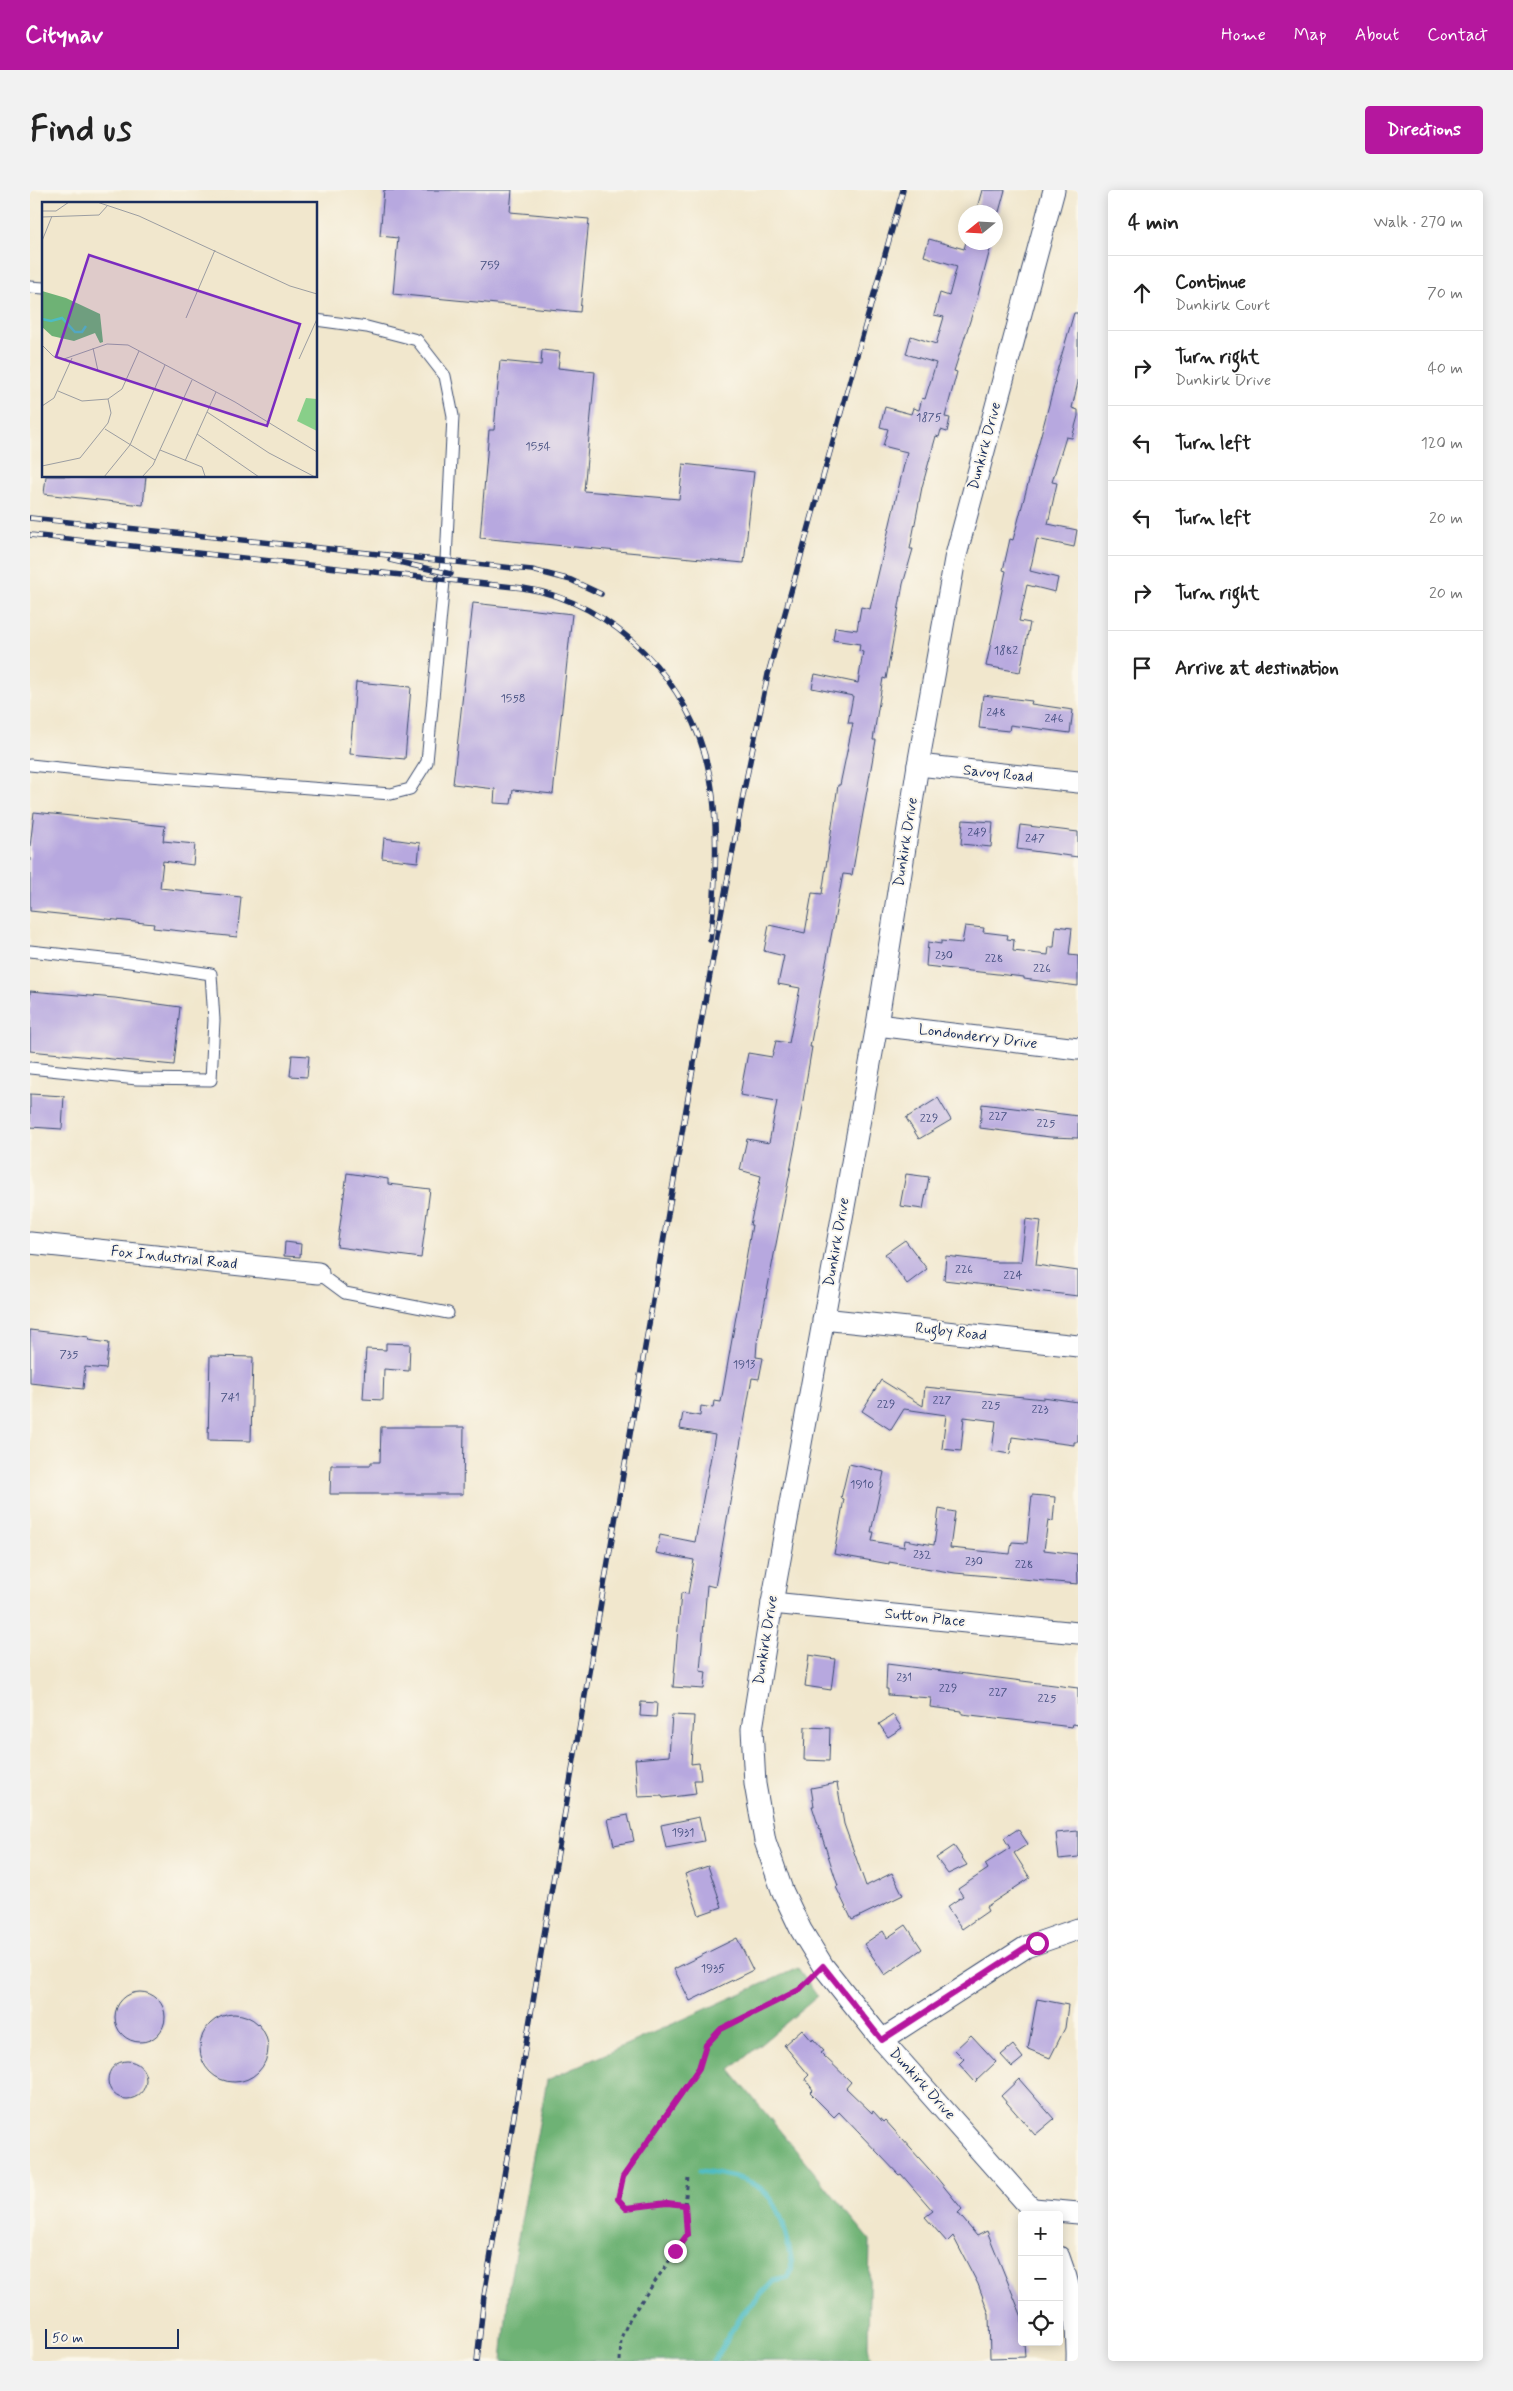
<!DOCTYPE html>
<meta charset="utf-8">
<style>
:root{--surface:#fff;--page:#f2f2f2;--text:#222;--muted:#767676;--line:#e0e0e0;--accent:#b5179e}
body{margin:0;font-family:Mynerve,sans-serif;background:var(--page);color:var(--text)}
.controls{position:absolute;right:15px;bottom:15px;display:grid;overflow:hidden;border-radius:5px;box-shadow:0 2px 12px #0003}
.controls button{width:45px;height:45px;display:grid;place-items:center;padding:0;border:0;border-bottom:1px solid var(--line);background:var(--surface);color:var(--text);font:25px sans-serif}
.compass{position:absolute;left:928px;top:15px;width:45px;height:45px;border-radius:50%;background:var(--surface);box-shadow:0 2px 12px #0003;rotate:252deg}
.scale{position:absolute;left:15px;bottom:12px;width:134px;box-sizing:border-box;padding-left:5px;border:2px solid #1b2f5e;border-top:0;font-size:14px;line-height:18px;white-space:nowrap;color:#1b2f5e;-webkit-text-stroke:4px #fbf7ec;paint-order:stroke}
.stop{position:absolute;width:15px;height:15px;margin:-11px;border:4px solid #b5179e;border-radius:50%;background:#fff}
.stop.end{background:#b5179e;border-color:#fff;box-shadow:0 1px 5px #0008}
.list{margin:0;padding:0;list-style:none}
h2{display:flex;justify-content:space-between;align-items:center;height:65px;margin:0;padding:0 20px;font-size:21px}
h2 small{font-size:16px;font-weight:400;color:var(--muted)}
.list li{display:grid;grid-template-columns:32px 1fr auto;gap:15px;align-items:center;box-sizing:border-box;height:75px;padding:0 20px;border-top:1px solid var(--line)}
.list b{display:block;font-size:19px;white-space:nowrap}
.list p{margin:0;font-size:16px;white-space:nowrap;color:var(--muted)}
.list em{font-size:16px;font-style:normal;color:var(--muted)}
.icon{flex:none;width:28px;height:28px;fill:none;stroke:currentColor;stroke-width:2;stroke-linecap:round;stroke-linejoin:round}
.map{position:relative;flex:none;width:1048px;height:2171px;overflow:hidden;border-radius:5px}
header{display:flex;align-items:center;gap:30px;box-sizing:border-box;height:70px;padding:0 25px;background:var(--accent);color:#fff}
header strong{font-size:24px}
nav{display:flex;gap:28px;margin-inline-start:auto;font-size:18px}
.intro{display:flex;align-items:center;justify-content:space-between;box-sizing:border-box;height:120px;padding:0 30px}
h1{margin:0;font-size:35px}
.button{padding:12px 22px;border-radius:5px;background:var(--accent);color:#fff;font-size:18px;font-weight:700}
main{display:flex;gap:30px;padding:0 30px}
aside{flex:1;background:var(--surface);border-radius:5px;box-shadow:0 2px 12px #0003}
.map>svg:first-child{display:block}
.forest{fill:#6eb275;stroke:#44706a}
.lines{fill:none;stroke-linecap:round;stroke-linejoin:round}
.stream{stroke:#4dbcc2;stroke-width:5.5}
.building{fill:#b7a8df}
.service-casing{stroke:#3b4b6f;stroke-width:13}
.minor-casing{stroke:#3b4b6f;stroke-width:23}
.path{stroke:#3b4b6f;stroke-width:3;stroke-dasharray:4 4;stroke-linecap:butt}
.service{stroke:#fff;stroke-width:11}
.minor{stroke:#fff;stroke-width:21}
.rail-casing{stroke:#1b2f5e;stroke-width:5.5}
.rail{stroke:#fbf7ec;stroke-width:4;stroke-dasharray:11;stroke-linecap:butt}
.route{stroke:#b5179e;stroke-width:6}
.labels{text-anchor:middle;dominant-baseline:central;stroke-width:4;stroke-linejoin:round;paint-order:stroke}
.number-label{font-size:12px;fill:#424d7e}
.street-label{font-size:15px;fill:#1b2f5e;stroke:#fbf7ec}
.inset-river{fill:none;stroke:#4dbcc2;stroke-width:2.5}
.inset-road{fill:none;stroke:#9b9da1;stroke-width:1}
.view{fill:#7b2cbf;fill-opacity:0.15;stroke:#7b2cbf;stroke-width:2.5}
.inset-edge{fill:none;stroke:#1b2f5e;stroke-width:2.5}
</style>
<header>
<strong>Citynav</strong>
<nav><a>Home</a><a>Map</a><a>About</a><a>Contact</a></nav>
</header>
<div class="intro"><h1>Find us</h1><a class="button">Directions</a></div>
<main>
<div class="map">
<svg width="1048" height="2171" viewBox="0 0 1048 2171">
<rect width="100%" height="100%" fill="#fbf7ec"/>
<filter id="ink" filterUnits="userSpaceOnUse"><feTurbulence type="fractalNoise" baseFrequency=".02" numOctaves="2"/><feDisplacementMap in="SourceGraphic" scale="10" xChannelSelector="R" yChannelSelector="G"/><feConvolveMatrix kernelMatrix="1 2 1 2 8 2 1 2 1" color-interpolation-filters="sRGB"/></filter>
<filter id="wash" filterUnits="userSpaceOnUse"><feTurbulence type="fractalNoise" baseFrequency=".0096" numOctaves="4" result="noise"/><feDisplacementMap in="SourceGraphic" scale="20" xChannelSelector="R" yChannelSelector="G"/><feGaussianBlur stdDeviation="1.12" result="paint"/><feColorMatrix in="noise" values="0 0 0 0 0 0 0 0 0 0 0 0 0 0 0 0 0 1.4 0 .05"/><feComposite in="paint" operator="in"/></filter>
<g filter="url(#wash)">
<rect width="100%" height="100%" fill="#f1e7cd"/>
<polygon class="forest" points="768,1778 788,1806 700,1880 840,2050 838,2156 841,2171 472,2171 479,2096 517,1890"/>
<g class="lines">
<path class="stream" d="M670,1981C725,1988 746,1996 758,2054C760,2065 765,2079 758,2088L744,2091L713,2123L683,2171"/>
</g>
<g id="blocks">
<g class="building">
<polygon points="354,0 482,0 480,22 559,29 550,122 363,104 368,48 350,46"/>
<polygon points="952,0 975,0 969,22 946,22"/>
<polygon points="899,49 934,59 936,52 962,52 947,109 924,181 927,182 915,227 920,228 917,242 911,240 909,247 906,246 892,297 880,359 883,359 873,394 856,489 853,488 843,550 846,550 822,685 813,684 780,857 782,857 768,940 727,1153 726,1167 733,1168 729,1189 722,1188 685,1397 677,1395 670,1481 676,1482 674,1499 643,1497 651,1403 658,1404 664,1370 626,1363 630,1345 665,1352 685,1245 650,1239 653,1223 670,1226 671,1216 683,1218 684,1211 691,1212 722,1035 720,1035 731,986 710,980 717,949 739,953 747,911 710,905 718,863 742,867 746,851 759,853 770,798 748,794 754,766 734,761 739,735 775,743 782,703 792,704 808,595 810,595 823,533 818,533 823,506 782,498 785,484 828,493 833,462 829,461 830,454 803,450 805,437 827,440 831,417 840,419 877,262 853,256 858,239 850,237 855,217 881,224 883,218 889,220 892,208 895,209 906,173 876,164 881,146 906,154 914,127 904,125 910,103 919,106 927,76 894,66"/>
<polygon points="1044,123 1048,123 1048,192 1042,218 1048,220 1048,226 1042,248 1036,247 1022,292 1027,293 1018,334 1047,340 1044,357 1007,349 1000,381 1028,388 1025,402 997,395 989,431 1000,433 990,482 956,476 976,381 973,380 980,349 983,350 1025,192 1024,191"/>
<polygon points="512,160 530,162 528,178 565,182 554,301 649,309 653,274 724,282 714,373 450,348 459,240 464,240 470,171 511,175"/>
<polygon points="16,286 116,286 113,315 14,304"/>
<polygon points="443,413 542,424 523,604 483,600 481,614 464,613 465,599 423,594"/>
<polygon points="326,492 381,497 375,569 320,564"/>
<polygon points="953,505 1002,511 1001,514 1043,520 1040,543 980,535 979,541 949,538"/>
<polygon points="4,622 135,636 133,651 165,654 163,675 133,671 130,698 211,707 207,747 123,738 124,734 0,721 0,657"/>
<polygon points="933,630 963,632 961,657 931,654"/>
<polygon points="990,635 1048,642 1048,667 987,659"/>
<polygon points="354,648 390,653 388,672 352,668"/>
<polygon points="935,736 954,738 953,742 978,745 977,749 984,750 983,761 1018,765 1019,757 1024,757 1026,736 1042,738 1039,765 1048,766 1048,796 994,789 994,787 896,776 898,752 911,754 911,751 932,753"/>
<polygon points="0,801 85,808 150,817 144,875 0,861"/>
<polygon points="262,865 279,866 277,887 260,886"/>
<polygon points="0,904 34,906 32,939 0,937"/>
<polygon points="908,908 921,930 889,949 876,928"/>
<polygon points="952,914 1048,926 1048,948 1020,947 950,938"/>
<polygon points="317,983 358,989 358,994 400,999 391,1068 307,1057"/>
<polygon points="876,984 899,987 893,1019 870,1016"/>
<polygon points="996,1029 1011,1031 1006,1075 1048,1081 1048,1106 914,1090 916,1066 966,1072 991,1072"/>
<polygon points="875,1050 897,1079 877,1094 855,1064"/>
<polygon points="255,1052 271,1054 270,1067 254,1066"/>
<polygon points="0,1140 59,1147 58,1150 79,1153 76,1179 55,1177 53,1199 0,1193"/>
<polygon points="356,1153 380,1154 379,1181 354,1179 353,1210 333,1209 336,1159 356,1160"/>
<polygon points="180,1166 223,1167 221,1251 178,1250"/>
<polygon points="851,1190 893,1216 895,1197 994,1207 1013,1209 1013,1207 1048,1212 1048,1252 1044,1252 1044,1255 982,1247 980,1264 962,1261 966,1231 934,1227 931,1261 912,1259 916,1225 874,1219 861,1240 832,1221"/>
<polygon points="351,1237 434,1237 433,1304 300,1304 301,1275 341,1275 341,1272 350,1272"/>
<polygon points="819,1274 854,1282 841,1342 844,1342 842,1351 874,1357 875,1350 904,1355 909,1319 925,1322 920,1358 980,1364 982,1352 997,1353 1002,1305 1025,1307 1023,1331 1018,1330 1014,1360 1047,1364 1048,1394 925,1383 859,1372 859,1374 804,1364 814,1309 811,1308"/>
<polygon points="779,1465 805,1469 801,1500 775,1496"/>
<polygon points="857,1474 1048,1498 1048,1535 1043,1534 1042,1537 932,1524 932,1521 900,1517 901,1508 858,1505 858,1499 856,1499"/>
<polygon points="611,1512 627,1513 626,1527 610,1526"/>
<polygon points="642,1525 664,1526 661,1574 669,1573 671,1590 664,1590 666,1604 633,1608 632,1606 608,1607 605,1569 639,1566"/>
<polygon points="863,1525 872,1538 858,1547 849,1534"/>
<polygon points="775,1537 800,1538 799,1571 774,1570"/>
<polygon points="807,1593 814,1634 836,1696 862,1683 873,1705 822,1730 806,1697 808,1696 782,1616 784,1616 781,1598"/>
<polygon points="598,1625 604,1651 584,1655 578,1629"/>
<polygon points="669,1627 674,1651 636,1658 631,1635"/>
<polygon points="988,1639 998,1654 984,1663 1000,1688 956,1717 958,1721 932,1739 917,1717 933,1706 928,1699 958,1679 955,1674 980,1658 974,1648"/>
<polygon points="1048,1641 1048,1667 1029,1669 1026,1643"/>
<polygon points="924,1656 937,1675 918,1684 906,1668"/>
<polygon points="678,1676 692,1717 669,1725 655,1684"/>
<polygon points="876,1735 892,1759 855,1785 834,1754 853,1741 857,1748"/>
<polygon points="707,1748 723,1780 660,1811 644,1779"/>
<circle cx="110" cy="1827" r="25"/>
<polygon points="1007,1809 1038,1815 1035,1838 1020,1868 998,1859"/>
<circle cx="204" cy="1858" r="34"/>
<polygon points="772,1839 782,1851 783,1849 794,1861 791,1863 821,1892 816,1898 842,1923 843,1921 853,1932 855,1930 907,1988 932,2019 928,2023 947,2046 957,2041 992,2127 992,2152 994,2152 995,2167 960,2168 959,2124 948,2094 923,2046 917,2052 895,2027 903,2021 871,1984 869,1985 809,1922 804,1927 780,1903 783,1900 775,1889 779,1885 754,1855"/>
<polygon points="941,1845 966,1872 945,1892 929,1874 934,1869 925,1860"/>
<polygon points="983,1855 993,1868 982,1877 971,1865"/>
<circle cx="97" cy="1890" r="19"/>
<polygon points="989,1889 1024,1929 1005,1945 971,1906"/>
</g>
</g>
</g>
<g filter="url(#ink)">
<use href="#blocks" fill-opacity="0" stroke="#3b4b6f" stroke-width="1"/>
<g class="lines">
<defs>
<g id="service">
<polyline points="0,97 14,98"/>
<polyline points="0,575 78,583 361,604 380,599 397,572 416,370 423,226 415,186 387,150 337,137 286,130"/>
<polyline points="0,761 100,772 181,784 184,830 181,890 107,889 0,878"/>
<polyline points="288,1083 315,1103 418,1123"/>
</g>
<g id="minor">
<polyline points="888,575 1048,592"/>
<polyline points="847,835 1048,859"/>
<polyline points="0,1053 288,1083"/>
<polyline points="793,1129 1048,1156"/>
<polyline points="742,1413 1048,1443"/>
<polyline points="852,1850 996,1757 1048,1739"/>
<polyline points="1004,2019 1048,2023"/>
<polyline points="1007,2025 852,1850 793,1776 771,1740 752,1700 735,1651 725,1594 722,1539 742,1413 847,835 888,575 925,369 1024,0"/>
<path d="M1029,2067C1042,2100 1048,2135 1047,2171"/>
</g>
</defs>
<use href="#service" class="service-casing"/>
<use href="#minor" class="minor-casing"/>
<g class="path">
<polyline points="655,2015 658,1988"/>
<polyline points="590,2171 591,2148 600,2128 657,2045 655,2015 637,2013 596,2018 589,2009 593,1987 669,1878 676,1855 691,1839 769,1800 780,1790"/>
</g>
<use href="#service" class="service"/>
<use href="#minor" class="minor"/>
<defs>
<g id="rail">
<polyline points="0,328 502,380 541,390 571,404"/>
<path d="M0,345L493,398C585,412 661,493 679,582C689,627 686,703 680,750"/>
<polyline points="360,370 421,384"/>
<polyline points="447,2171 454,2106 522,1697 669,844 714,600 738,484 873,0"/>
</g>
</defs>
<use href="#rail" class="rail-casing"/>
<use href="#rail" class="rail"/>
</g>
</g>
<g class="lines" filter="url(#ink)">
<polyline class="route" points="645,2061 657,2045 655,2015 637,2013 596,2018 588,2009 593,1987 669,1878 676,1855 691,1839 769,1800 793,1776 852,1850 996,1757 1007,1753"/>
</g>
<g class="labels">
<g class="number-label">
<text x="460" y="76">759</text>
<text x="899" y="228">1875</text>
<text x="508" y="257">1554</text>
<text x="976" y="461">1882</text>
<text x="483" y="509">1558</text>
<text x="966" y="523">248</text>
<text x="1024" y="529">246</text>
<text x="947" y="643">249</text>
<text x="1005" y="649">247</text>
<text x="914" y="766">230</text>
<text x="964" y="769">228</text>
<text x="1012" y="779">226</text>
<text x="968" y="927">227</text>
<text x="899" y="929">229</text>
<text x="1016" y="934">225</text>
<text x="934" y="1080">226</text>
<text x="983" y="1086">224</text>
<text x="39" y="1165">735</text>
<text x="714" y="1175">1913</text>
<text x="200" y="1208">741</text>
<text x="912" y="1211">227</text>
<text x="856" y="1215">229</text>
<text x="961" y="1216">225</text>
<text x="1010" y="1220">223</text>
<text x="832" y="1295">1910</text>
<text x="892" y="1365">232</text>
<text x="944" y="1372">230</text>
<text x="994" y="1375">228</text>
<text x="874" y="1488">231</text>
<text x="918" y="1499">229</text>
<text x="968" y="1503">227</text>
<text x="1017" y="1509">225</text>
<text x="653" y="1643">1931</text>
<text x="683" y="1779">1935</text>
</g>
<g class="street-label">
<text transform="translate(955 256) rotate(-75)">Dunkirk Drive</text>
<text transform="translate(968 584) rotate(6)">Savoy Road</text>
<text transform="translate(876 652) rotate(-81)">Dunkirk Drive</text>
<text transform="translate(948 847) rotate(7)">Londonderry Drive</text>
<text transform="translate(807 1052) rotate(-80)">Dunkirk Drive</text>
<text transform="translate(144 1068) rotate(6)">Fox Industrial Road</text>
<text transform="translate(921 1142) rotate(6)">Rugby Road</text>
<text transform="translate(895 1428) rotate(6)">Sutton Place</text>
<text transform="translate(736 1450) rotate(-81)">Dunkirk Drive</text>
<text transform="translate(892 1894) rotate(48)">Dunkirk Drive</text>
</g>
</g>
<g transform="translate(12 12)">
<rect width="275" height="275" fill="#f1e7cd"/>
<path d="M264,196L275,197V229L255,219Z" fill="#88cf89"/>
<path d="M0,89L24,96L58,112L61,140L58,141L53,131L32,139L10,134L0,125Z" fill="#6eb275"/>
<path class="inset-river" d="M0,117L9,119L20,116L33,130H40L44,124"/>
<path class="inset-road" d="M55,0L97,14L248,84L275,92M0,9H14L27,0M0,15L57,13L66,3M0,39L10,14M144,116L173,48M0,143L11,154L22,157L65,142L86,143L193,200L275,250M51,146L56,169M257,157L275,117M16,189L40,199L66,197L80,187L97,149M0,204L12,196L30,156M165,210L227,251L273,275M63,227L113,258M155,232L217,275M118,248L160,265L163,274M143,259L174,190M0,264L38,256L66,221L69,211L66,197M62,275L88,243L123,163M100,275L111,263L150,178"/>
<path class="view" d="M47,53L258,122L225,224L14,155Z"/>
<rect width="275" height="275" class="inset-edge"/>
</g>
</svg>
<div class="controls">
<button>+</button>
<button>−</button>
<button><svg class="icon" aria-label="locate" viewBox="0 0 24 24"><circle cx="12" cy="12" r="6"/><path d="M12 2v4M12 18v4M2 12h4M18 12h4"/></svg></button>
</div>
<svg class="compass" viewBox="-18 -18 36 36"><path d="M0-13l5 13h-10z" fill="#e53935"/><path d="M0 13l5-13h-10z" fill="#767676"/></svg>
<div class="scale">50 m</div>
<div class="stop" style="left:1007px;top:1753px"></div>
<div class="stop end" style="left:645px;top:2061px"></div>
</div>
<aside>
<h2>4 min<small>Walk · 270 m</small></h2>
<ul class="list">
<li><svg class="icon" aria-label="ahead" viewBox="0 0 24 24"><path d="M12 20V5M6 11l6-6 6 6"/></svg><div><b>Continue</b><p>Dunkirk Court</p></div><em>70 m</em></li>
<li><svg class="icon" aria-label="right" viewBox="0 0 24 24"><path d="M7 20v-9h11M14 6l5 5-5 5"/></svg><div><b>Turn right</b><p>Dunkirk Drive</p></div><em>40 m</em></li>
<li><svg class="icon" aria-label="left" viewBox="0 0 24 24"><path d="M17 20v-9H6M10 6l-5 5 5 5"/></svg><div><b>Turn left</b></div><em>120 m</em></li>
<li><svg class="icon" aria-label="left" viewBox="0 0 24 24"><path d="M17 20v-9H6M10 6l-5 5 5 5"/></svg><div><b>Turn left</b></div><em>20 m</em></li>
<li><svg class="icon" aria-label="right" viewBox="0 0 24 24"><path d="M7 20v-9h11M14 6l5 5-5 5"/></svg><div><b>Turn right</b></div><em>20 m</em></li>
<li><svg class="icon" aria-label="arrive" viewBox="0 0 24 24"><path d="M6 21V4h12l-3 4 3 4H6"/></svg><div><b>Arrive at destination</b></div></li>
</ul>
</aside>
</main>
